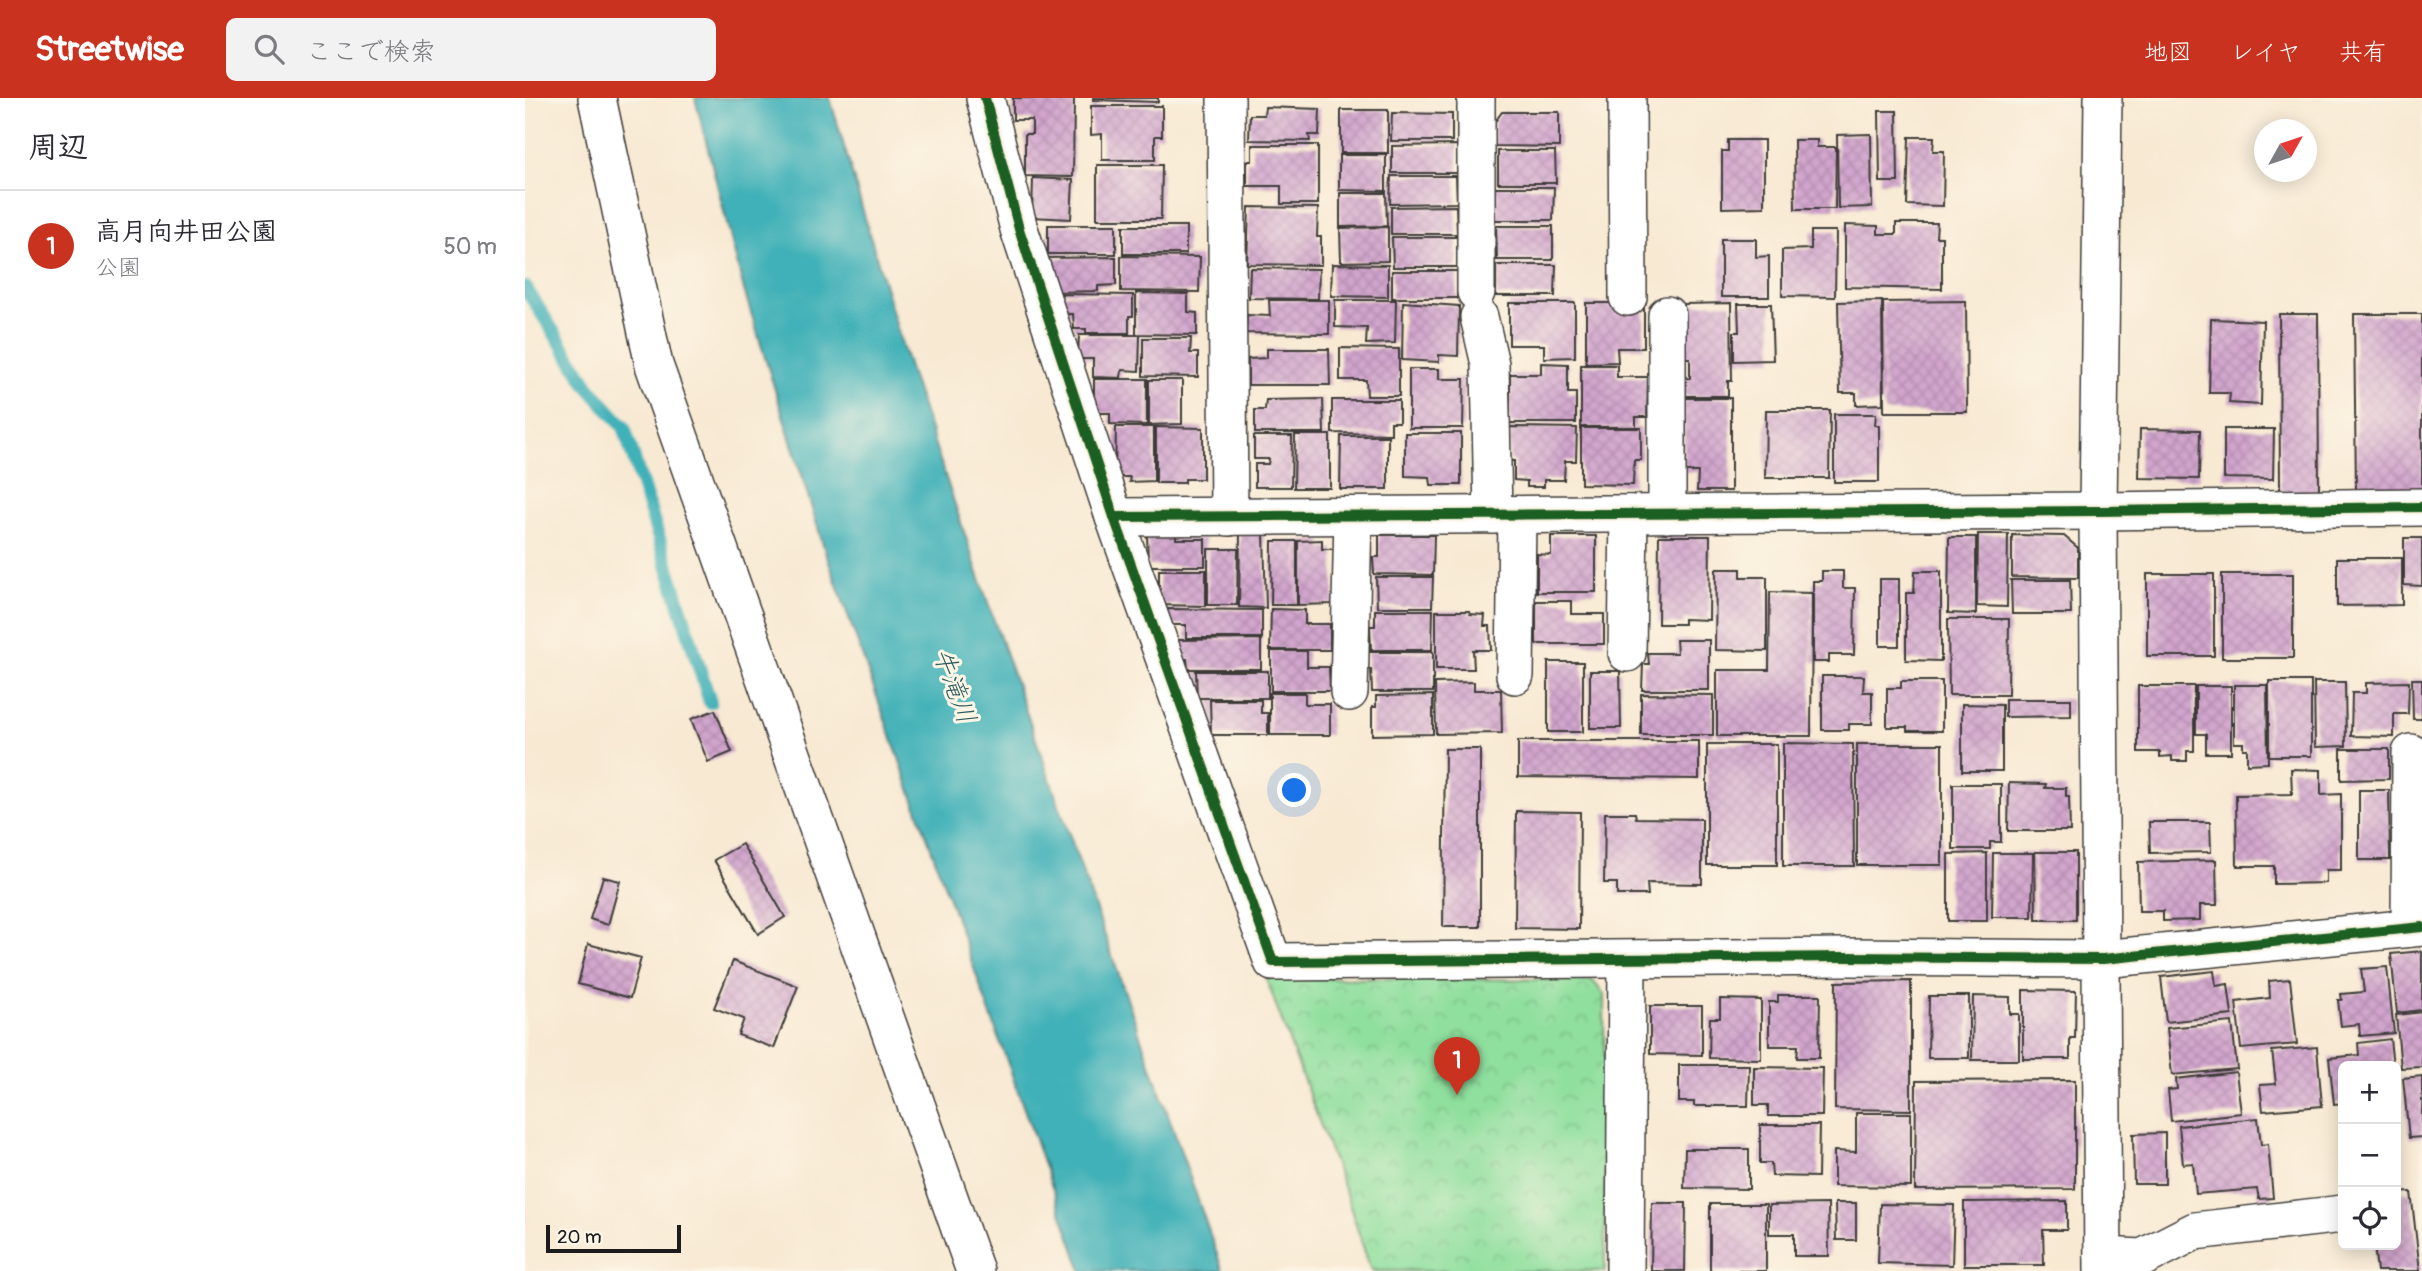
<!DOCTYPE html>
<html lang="ja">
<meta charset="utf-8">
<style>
:root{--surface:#fff;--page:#f2f2f3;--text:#2b2b33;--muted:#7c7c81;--line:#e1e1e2;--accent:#c8321e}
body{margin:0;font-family:Pangolin,"Klee One",sans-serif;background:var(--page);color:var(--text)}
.controls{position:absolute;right:21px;bottom:21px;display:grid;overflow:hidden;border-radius:10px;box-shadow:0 4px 18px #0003}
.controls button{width:63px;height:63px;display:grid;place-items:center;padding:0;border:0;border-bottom:2px solid var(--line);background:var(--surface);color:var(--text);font:35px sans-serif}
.compass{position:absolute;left:1729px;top:21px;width:63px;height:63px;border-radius:50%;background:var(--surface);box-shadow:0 4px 18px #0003;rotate:50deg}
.scale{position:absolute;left:21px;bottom:18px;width:135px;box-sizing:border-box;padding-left:7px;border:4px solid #1c1c1c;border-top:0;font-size:19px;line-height:24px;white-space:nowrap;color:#1c1c1c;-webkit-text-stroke:5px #fcf5e5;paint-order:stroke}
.you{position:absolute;left:770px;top:693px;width:24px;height:24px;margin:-18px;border:5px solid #fff;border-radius:50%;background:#1a73e8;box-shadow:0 0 0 10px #1a73e833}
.badge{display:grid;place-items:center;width:46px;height:46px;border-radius:50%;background:var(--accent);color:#fff;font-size:23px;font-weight:700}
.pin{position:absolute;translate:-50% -58px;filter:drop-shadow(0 2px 4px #0008)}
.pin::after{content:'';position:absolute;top:37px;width:24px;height:21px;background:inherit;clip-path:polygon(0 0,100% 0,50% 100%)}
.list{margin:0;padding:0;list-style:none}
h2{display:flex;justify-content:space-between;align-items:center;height:91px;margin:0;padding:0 28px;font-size:30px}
h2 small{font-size:23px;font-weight:400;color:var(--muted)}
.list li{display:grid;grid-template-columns:46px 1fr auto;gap:21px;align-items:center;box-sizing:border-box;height:112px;padding:0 28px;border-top:2px solid var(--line)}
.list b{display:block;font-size:26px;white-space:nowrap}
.list p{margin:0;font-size:23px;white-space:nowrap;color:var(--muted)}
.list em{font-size:23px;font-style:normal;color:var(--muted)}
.icon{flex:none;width:38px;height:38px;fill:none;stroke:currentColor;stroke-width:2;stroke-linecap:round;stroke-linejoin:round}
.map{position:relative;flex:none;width:1897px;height:1173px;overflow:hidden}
header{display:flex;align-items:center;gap:42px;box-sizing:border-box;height:98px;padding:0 35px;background:var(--accent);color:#fff}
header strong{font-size:33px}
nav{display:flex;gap:38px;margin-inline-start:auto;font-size:24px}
.search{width:490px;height:63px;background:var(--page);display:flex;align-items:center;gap:18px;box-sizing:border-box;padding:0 24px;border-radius:10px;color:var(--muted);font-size:26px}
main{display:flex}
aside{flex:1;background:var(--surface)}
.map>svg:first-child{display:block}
.park{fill:url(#park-crowns);stroke:#567e5d;stroke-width:2}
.water{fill:#41b1b8;stroke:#2e666a;stroke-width:2}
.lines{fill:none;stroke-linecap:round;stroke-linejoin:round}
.stream{stroke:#41b1b8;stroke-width:14}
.building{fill:url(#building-cross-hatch)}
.minor-casing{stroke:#3d3b37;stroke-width:40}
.minor{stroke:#fff;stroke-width:37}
.cycleway-casing{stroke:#fcf5e5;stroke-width:15}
.cycleway{stroke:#1b5e20;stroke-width:10}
.labels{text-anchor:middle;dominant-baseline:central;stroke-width:6;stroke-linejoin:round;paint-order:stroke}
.water-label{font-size:26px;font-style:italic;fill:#2d5f62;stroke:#fcf5e5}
</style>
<header>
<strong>Streetwise</strong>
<div class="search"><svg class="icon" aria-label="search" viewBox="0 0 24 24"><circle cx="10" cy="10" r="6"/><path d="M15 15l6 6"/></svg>ここで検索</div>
<nav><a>地図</a><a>レイヤ</a><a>共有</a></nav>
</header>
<main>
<aside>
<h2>周辺<small></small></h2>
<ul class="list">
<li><span class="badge">1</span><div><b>高月向井田公園</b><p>公園</p></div><em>50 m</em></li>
</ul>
</aside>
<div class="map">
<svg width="1897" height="1173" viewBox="0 0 1897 1173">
<defs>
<pattern id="park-crowns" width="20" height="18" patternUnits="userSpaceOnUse" patternTransform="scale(1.75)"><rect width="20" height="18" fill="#8fdf9e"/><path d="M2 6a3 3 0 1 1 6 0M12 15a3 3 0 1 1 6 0" fill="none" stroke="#7bbf88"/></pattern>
<pattern id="building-cross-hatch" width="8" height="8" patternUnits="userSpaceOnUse" patternTransform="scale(1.75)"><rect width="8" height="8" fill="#d1a5cd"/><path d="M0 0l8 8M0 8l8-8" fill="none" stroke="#b38daf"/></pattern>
</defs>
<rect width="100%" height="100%" fill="#fcf5e5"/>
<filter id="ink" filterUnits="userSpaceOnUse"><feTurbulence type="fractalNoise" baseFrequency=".0143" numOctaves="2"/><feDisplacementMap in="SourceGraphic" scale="14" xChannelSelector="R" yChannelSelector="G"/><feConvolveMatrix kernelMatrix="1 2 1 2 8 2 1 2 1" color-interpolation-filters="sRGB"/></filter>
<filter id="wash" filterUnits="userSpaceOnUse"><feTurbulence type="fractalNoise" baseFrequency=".00686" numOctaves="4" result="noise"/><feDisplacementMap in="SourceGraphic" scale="28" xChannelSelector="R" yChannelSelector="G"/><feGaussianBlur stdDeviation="1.57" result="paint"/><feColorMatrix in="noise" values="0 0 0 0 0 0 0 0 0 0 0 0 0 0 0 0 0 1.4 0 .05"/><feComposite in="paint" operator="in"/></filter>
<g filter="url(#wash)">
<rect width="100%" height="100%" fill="#f8e9d3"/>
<polygon class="park" points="741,880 1067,882 1079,896 1080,1173 846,1173 822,1099"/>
<polygon class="water" points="170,0 305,0 383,267 465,511 698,1173 557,1173 301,456 219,192"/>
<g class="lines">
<polyline class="stream" points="0,189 63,288 99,329 185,604"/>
</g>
<g id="blocks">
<g class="building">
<polygon points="488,0 549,0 548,79 500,78 500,36 507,36 507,22 488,22"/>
<polygon points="568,0 633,0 633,4 568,2"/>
<polygon points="566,8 637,8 637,38 630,38 630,62 577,62 577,36 566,37"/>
<polygon points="740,9 795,11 794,37 784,37 785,43 724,42 725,17 739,17"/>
<rect x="816" y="12" width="47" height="43"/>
<polygon points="1354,13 1372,13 1373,84 1355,84"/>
<polygon points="977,14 1034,14 1034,49 969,48 969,25"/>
<polygon points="867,15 927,16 927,43 866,43"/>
<polygon points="1346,36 1347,109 1313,110 1312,37"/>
<polygon points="1384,39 1409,39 1408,53 1419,53 1418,108 1382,107"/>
<polygon points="1203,42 1239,42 1239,109 1197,110 1197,53 1203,53"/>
<polygon points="1269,42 1292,42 1292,49 1311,49 1310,111 1270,111"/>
<polygon points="727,47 793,47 793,106 756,106 756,88 722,88 722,63 727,63"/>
<polygon points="933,47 933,75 867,75 867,48"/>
<polygon points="973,53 1030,53 1031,85 973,85"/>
<polygon points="814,57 861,57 861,93 814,92"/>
<polygon points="572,67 637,67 636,121 572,121"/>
<polygon points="866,78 931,78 932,105 865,106"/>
<polygon points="508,80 548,82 546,121 507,119"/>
<polygon points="969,89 1029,89 1028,122 969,122"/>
<polygon points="815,95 861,95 862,128 815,129"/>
<polygon points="931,108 932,136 866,136 866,109"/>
<polygon points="724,109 793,110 792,139 796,139 796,167 722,166"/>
<polygon points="1371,125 1412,125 1411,139 1417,139 1417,191 1320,189 1320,127 1353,128 1353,136 1371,136"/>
<rect x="523" y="127" width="68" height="29"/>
<rect x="598" y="128" width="63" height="28"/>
<polygon points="971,128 1028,128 1028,162 972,162"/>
<polygon points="863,129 863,163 816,164 815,130"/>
<polygon points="1286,133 1311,133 1310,199 1257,198 1257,152 1286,151"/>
<polygon points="867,139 932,139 932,169 868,169"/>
<polygon points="1196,141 1231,141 1231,159 1244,158 1244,199 1196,199"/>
<polygon points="596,158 675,159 674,194 596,193"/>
<polygon points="591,159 591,187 573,188 573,193 530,194 530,180 522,180 522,160"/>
<polygon points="807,166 863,167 863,199 806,198"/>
<polygon points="971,167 1031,167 1030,198 971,198"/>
<polygon points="725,170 794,171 793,201 724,200"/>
<rect x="867" y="173" width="65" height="27"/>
<polygon points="611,195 663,196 663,214 672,215 672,237 611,236"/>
<polygon points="535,196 608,197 608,218 604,218 604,235 561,235 561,231 549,231 548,216 535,216"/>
<polygon points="744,202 804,202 804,236 721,235 722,217 745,218"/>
<polygon points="810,202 871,202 870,245 841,246 842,230 810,229"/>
<polygon points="1357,203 1358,306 1331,307 1331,295 1315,295 1313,204"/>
<polygon points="1441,203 1442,314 1359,314 1358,204"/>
<polygon points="878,204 934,208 933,258 914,257 914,264 877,262"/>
<polygon points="984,205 1050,205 1050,259 1019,260 1019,247 984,247"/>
<polygon points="1061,205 1119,205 1119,250 1092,250 1093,264 1061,265"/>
<polygon points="1206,205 1207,283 1203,283 1203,298 1158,298 1158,281 1165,280 1165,260 1159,260 1159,206"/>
<polygon points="1213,206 1246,206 1248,262 1209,263 1209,234 1214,234"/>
<polygon points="1754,216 1793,216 1794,394 1755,394"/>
<polygon points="1829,216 1897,216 1897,394 1831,394"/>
<polygon points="1686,221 1738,223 1736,307 1704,305 1705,295 1684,295"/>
<polygon points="554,237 615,237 614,273 597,272 596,280 568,279 568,261 553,261"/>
<polygon points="618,240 666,240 665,255 673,255 673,279 618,278"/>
<polygon points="815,250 874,251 874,298 842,298 841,282 815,282"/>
<polygon points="742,251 804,251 805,287 723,287 723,261 742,260"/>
<polygon points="1016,265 1043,266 1043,295 1051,295 1051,325 985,325 985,276 1016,276"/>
<polygon points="1056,267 1092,267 1092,279 1123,279 1122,319 1111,319 1111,329 1056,329"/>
<polygon points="884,271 914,271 914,281 939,281 938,330 884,330"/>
<polygon points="569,281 622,281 622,327 585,326 585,315 569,315"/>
<polygon points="624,282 657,282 657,326 624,327"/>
<polygon points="1159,300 1206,300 1206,393 1172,393 1173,374 1159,374"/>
<polygon points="798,301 799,335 730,335 730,312 740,312 741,302"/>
<polygon points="807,302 874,302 874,324 866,324 866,336 807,335"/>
<polygon points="1241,312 1305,312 1304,380 1240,380"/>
<polygon points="1309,316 1351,316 1350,327 1354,328 1354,384 1309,384"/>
<polygon points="591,329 629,329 629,383 604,384 605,379 590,379"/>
<polygon points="631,329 678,330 678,381 660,381 660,385 631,385"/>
<polygon points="985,329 1052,330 1051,363 1040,363 1039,382 1019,382 1019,389 1002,389 1002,383 989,382 989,363 985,363"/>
<polygon points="1056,330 1116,330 1116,362 1109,362 1108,387 1056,386"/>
<polygon points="1615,331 1675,332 1674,381 1614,380"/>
<polygon points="1699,331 1749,331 1748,381 1699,380"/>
<polygon points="880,335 936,335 936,387 906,387 905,379 880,378"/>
<polygon points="770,337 805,337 805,390 769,390"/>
<polygon points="729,338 767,338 766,389 730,389 730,366 743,366 744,361 729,361"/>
<polygon points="816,338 863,338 863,391 815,391"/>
<polygon points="715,434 739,435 741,510 714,509"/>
<polygon points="622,436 651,436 651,441 680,441 680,468 623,468"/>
<polygon points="1453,436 1483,436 1482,509 1452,508"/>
<polygon points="854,437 909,437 908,477 849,476 848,459 854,459"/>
<polygon points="1487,437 1539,438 1553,450 1553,480 1487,479"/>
<polygon points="1026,438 1071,438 1071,494 1012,494 1012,456 1026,457"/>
<polygon points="1134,438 1185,438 1184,522 1159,521 1159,526 1133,526"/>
<polygon points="1424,439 1451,439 1451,516 1423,515"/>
<polygon points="1879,440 1897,440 1897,488 1879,487"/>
<polygon points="797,442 797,451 809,451 809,506 773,507 773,443"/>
<polygon points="747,443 772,443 772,507 746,507"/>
<polygon points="683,451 713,451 712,507 683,507"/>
<polygon points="1812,460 1877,460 1877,507 1812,508"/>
<polygon points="1191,471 1216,471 1216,479 1242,479 1242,553 1190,552"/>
<polygon points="634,472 681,472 681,508 634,507"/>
<polygon points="1297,473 1318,473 1318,490 1330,490 1329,557 1304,557 1304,564 1288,564 1288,483 1297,483"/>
<polygon points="1390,473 1416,473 1416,563 1381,562 1381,495 1389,495"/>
<rect x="1622" y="476" width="67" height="82"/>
<rect x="1697" y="476" width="71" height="84"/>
<polygon points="851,479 908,479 907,509 852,509"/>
<rect x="1355" y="481" width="19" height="67"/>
<polygon points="1486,482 1545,482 1546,516 1487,516"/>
<polygon points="1245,494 1287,495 1286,638 1192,638 1192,572 1244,572"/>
<polygon points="1011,503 1046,503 1046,516 1079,516 1079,546 1011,546"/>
<polygon points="638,511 737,512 737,540 661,540 661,527 644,527"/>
<polygon points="746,511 780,512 780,526 805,526 805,552 745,552"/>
<polygon points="850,512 908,512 907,552 846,552 845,528 850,528"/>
<polygon points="911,513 944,513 945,516 960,517 959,528 965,528 966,552 948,552 949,571 911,571"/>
<polygon points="1423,521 1484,521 1483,597 1424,597"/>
<polygon points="736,541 736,571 663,571 662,561 655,561 652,542"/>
<polygon points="1151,542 1184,542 1184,592 1117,592 1118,566 1124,566 1123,555 1152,555"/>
<polygon points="746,553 782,553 782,569 804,569 805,593 746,593"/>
<polygon points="843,554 908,554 908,594 847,594 846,571 842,571"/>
<rect x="1023" y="564" width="35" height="70"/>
<polygon points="671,573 743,573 743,600 672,600"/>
<polygon points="1065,573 1095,573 1096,630 1065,630"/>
<polygon points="1297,578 1339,578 1338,594 1347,594 1347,626 1324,626 1324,632 1297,632"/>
<polygon points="1887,581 1897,581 1897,621 1888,621"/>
<polygon points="1376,583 1417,583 1417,633 1382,633 1382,629 1362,629 1362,590 1376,590"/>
<rect x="1744" y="583" width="42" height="75"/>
<polygon points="949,584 949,592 976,592 977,635 911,636 910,585"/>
<polygon points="1789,584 1820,584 1821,648 1790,649"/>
<polygon points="1884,584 1883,616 1869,616 1869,639 1826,638 1827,595 1841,595 1841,585"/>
<polygon points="1709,587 1742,587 1743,665 1722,666 1722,651 1718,651 1718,645 1709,645"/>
<polygon points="1613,588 1669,588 1669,653 1662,653 1662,663 1647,663 1647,658 1635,659 1635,654 1613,654"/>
<polygon points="1671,588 1706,588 1706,655 1681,655 1681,636 1671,636"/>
<polygon points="745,595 780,595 780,606 805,606 805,637 745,637"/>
<polygon points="1116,596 1188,597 1188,637 1116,637"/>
<polygon points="908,597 908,636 847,637 847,609 851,609 851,598"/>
<polygon points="1480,601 1546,601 1546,618 1480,619"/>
<polygon points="685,602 736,602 736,615 743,615 743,637 686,637"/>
<polygon points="1437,606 1477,607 1477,673 1437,673"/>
<polygon points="190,612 207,654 183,664 166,621"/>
<polygon points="993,643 1174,643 1174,681 993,679"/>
<polygon points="1258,645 1328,646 1329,768 1258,768"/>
<rect x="1182" y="646" width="70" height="121"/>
<rect x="1332" y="646" width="85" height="121"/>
<polygon points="920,651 955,651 955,829 918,829"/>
<polygon points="1816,651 1864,651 1864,681 1816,682"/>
<polygon points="1766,671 1796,672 1796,697 1816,696 1816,772 1801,772 1801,785 1749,786 1749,768 1712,768 1711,697 1767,696"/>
<polygon points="1484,685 1521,686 1520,690 1541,690 1541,698 1544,698 1545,733 1483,733"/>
<polygon points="1428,686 1476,686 1476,744 1465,744 1465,751 1428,751"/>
<polygon points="1834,692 1864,692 1865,762 1834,762"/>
<polygon points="991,713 1055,714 1054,831 990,830"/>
<polygon points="1080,715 1110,715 1111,720 1177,721 1177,786 1122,785 1123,797 1092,797 1092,785 1079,785"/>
<polygon points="1624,724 1685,724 1686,754 1625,755"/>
<polygon points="217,746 260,819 233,836 189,762"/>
<polygon points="1510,754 1551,754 1551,822 1511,822"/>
<polygon points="1462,755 1462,823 1423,823 1423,756"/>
<polygon points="1468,755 1508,755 1507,819 1467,819"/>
<polygon points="1691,762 1692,807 1675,807 1675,822 1638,823 1638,813 1614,813 1613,764"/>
<polygon points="78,779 95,783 83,827 65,821"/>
<polygon points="63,846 116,860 105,900 53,886"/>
<polygon points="1897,853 1897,912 1872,915 1866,856"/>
<polygon points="208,863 273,888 249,950 213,937 219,921 189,910"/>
<polygon points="1862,869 1869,935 1835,938 1834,926 1816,928 1813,902 1817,902 1816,896 1839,894 1836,871"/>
<polygon points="1689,873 1691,888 1703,886 1707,917 1641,924 1636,879"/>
<polygon points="1765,881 1772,946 1716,951 1711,904 1745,900 1744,883"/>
<polygon points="1386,883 1386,1012 1310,1011 1311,884"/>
<polygon points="1498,892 1551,893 1550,940 1545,940 1545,961 1498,961"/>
<polygon points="1253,897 1295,897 1294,960 1272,960 1273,948 1244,948 1244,904 1253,904"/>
<polygon points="1404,898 1444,898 1444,960 1403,960"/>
<polygon points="1448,898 1485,899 1485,916 1494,916 1494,962 1447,962"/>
<polygon points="1195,901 1236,902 1236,961 1184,960 1185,920 1195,920"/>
<polygon points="1125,908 1177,908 1177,957 1125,956"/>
<polygon points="1897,914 1897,969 1876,970 1871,917"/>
<polygon points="1707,924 1712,971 1647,977 1642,930"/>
<polygon points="1865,941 1868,968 1818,968 1818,1005 1809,1006 1804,960 1834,957 1833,945"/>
<polygon points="1792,949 1797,1008 1738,1013 1735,987 1751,986 1747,953"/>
<polygon points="1154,967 1224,967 1223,1008 1169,1008 1169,1004 1154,1004"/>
<polygon points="1229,969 1298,970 1297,1018 1243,1018 1243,1007 1229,1007"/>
<polygon points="1711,974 1716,1015 1646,1023 1643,992 1652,991 1651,981"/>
<polygon points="1897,978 1897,1039 1884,1040 1878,980"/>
<polygon points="1550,982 1550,1091 1390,1092 1391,983"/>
<polygon points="1331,1015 1386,1015 1386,1089 1309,1088 1309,1053 1331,1054"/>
<polygon points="1733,1020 1736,1047 1743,1046 1748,1100 1734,1101 1732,1091 1671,1096 1668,1065 1658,1066 1654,1028"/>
<polygon points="1235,1027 1294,1027 1293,1079 1247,1078 1246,1065 1235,1065"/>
<polygon points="1640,1035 1640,1086 1609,1086 1608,1036"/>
<polygon points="1160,1051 1224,1051 1224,1091 1159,1090"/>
<polygon points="1886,1094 1895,1173 1852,1173 1849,1147 1871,1147 1871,1095"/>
<polygon points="1542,1103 1542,1132 1518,1132 1519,1167 1439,1167 1439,1104"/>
<polygon points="1127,1105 1161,1105 1160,1173 1126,1173"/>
<polygon points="1310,1105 1331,1105 1331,1142 1311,1142"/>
<rect x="1185" y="1106" width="56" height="67"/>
<polygon points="1303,1106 1304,1158 1269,1158 1269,1136 1244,1136 1244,1107"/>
<polygon points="1355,1106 1429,1107 1427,1167 1353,1165"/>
</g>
</g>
</g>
<g filter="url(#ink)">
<use href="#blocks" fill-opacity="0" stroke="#3d3b37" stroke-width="2"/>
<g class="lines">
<defs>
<g id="minor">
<polyline points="72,0 129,267 450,1173"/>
<polyline points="460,0 494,131 589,419 748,864 1319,859 1578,861 1897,829"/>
<polyline points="701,0 704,419"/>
<polyline points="951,0 951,194"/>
<polyline points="1102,0 1103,199"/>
<polyline points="1578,0 1573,413 1578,1173"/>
<polyline points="954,219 965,266 968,417"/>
<polyline points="1142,416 1142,217"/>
<polyline points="589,419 1573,413 1897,409"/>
<polyline points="1102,555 1104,416"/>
<polyline points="990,577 992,417"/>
<polyline points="824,594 828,418"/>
<polyline points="1885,830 1886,655"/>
<polyline points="1578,1158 1617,1160 1670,1133 1818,1116"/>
<polyline points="1100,1173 1102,862"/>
</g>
</defs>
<use href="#minor" class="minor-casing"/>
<use href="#minor" class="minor"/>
<defs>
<g id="cycleway">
<polyline points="460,0 494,131 589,419 748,864 1319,859 1578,861 1897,829"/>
<polyline points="589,419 1573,413 1897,409"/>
</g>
</defs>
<use href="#cycleway" class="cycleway-casing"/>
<use href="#cycleway" class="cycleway"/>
</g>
</g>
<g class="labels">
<g class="water-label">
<text transform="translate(429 588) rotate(70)">牛滝川</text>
</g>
</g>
</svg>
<div class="controls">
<button>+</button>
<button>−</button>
<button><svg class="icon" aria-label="locate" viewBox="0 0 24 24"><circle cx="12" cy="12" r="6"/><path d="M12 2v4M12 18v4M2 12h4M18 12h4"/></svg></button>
</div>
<svg class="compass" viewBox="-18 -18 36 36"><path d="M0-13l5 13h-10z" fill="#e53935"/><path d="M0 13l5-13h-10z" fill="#7c7c81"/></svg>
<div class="scale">20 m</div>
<div class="you"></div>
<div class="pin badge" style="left:932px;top:997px">1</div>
</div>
</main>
